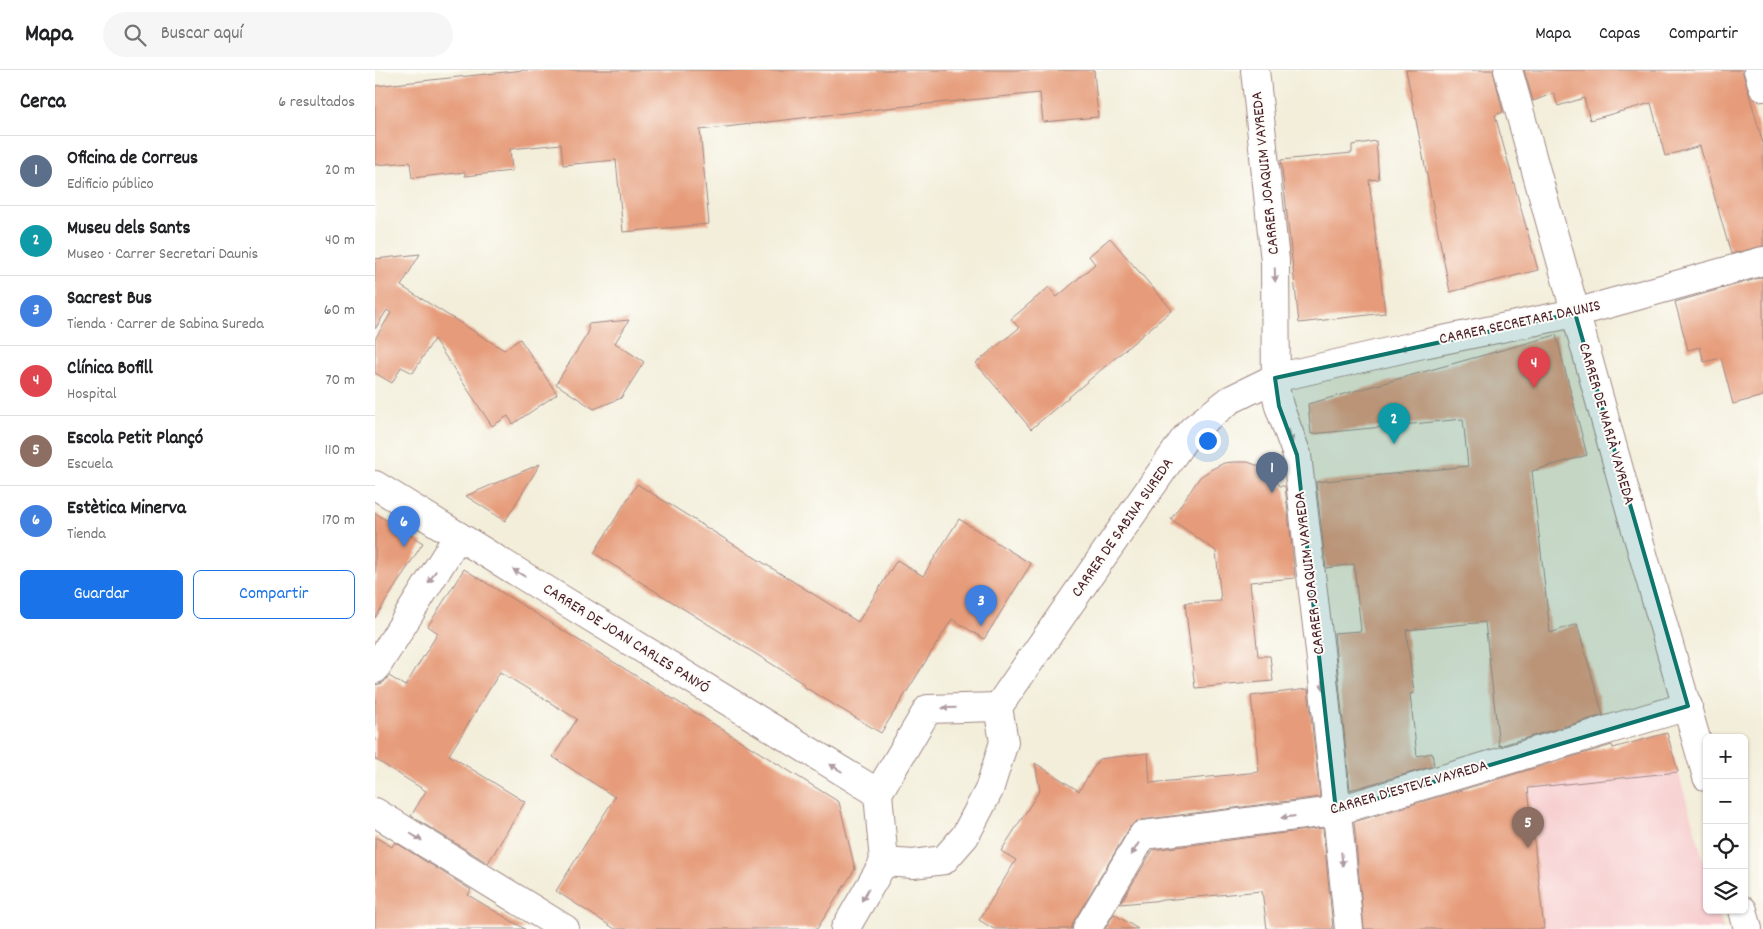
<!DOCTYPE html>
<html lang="es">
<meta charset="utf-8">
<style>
:root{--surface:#fff;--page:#f6f6f6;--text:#202124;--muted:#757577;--line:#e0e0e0;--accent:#1a73e8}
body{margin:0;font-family:Dekko,sans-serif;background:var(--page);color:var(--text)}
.controls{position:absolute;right:15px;bottom:15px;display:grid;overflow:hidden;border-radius:8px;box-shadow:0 1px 4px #0004}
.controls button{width:45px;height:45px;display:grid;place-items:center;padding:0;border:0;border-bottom:1px solid var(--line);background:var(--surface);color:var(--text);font:25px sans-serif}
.you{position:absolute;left:832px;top:370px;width:18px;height:18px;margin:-12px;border:4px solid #fff;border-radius:50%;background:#1a73e8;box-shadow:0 0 0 8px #1a73e833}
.badge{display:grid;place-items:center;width:32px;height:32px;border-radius:50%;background:var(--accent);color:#fff;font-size:16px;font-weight:700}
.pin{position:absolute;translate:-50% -41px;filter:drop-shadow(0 1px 2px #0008)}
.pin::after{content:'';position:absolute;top:26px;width:18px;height:15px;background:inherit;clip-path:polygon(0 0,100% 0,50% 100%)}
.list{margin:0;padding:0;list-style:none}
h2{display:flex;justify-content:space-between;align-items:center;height:65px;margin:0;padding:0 20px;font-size:21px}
h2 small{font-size:16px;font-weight:400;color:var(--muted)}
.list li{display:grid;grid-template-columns:32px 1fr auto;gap:15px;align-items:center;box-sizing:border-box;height:70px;padding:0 20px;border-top:1px solid var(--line)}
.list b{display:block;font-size:19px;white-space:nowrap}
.list p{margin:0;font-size:16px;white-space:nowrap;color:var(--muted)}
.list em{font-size:16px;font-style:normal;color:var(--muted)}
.actions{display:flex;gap:10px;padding:15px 20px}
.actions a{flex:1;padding:11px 0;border:1px solid var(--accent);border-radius:8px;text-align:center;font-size:18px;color:var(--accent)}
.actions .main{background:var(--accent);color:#fff}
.icon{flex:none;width:28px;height:28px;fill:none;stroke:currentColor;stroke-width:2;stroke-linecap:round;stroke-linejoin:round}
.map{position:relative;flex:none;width:1388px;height:859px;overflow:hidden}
header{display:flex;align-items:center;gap:30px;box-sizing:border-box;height:70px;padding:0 25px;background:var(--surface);border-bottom:1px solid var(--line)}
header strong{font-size:24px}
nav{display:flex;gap:28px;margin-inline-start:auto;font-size:18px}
.search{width:350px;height:45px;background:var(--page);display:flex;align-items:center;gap:12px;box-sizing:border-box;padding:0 18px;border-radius:28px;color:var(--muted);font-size:19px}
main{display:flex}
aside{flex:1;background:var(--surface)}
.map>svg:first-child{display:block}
.built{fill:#f7cfd0}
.building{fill:#e69c7a}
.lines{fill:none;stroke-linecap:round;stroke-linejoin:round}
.street-casing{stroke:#9e8682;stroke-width:30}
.secondary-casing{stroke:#9e8682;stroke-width:30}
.street{stroke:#fff;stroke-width:28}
.secondary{stroke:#fff;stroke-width:28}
.oneway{fill:#ae9aa0}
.marked{fill:#0f766e;fill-opacity:0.2;stroke:#0f766e;stroke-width:4;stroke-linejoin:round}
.labels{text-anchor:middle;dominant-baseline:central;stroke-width:4;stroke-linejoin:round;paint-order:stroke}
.street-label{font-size:16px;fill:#4a1f2b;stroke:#fdfcf7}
</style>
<header>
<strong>Mapa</strong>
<div class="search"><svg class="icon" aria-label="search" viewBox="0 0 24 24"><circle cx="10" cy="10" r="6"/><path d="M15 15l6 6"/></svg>Buscar aquí</div>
<nav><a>Mapa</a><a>Capas</a><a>Compartir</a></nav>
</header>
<main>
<aside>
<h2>Cerca<small>6 resultados</small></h2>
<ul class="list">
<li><span class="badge" style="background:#5c6f8a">1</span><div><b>Oficina de Correus</b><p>Edificio público</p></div><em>20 m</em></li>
<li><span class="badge" style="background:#0f9aa8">2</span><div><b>Museu dels Sants</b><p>Museo · Carrer Secretari Daunis</p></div><em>40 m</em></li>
<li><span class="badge" style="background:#3f7fe0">3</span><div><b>Sacrest Bus</b><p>Tienda · Carrer de Sabina Sureda</p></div><em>60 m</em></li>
<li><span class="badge" style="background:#e0444e">4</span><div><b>Clínica Bofill</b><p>Hospital</p></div><em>70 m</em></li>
<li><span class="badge" style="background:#8d6e63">5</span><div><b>Escola Petit Plançó</b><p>Escuela</p></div><em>110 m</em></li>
<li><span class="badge" style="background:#3f7fe0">6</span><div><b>Estètica Minerva</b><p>Tienda</p></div><em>170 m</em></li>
</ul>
<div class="actions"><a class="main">Guardar</a><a>Compartir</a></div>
</aside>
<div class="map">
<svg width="1388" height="859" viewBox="0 0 1388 859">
<rect width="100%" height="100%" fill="#fdfcf7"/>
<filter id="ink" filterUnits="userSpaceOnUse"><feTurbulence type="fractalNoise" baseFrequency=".02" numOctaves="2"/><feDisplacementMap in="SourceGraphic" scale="10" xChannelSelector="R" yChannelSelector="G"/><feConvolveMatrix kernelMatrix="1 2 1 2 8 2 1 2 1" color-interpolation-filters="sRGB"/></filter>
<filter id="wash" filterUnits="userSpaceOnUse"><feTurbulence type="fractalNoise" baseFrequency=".0096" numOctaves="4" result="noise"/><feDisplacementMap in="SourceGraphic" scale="20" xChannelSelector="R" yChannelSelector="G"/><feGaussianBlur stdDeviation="1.12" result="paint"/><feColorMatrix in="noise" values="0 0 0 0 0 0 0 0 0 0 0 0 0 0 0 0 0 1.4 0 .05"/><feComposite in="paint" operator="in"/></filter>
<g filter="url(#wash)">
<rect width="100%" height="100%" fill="#f3eeda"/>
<polygon class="built" points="1292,663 1332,802 1332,840 1343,840 1348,859 987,859 980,754"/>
<g id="blocks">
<g class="building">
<polygon points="149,0 719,0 723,47 668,52 665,23 512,38 325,60 334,154 248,162 241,90 188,95 186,74 135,79 137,101 90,106 90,102 37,108 35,92 0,95 0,16"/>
<polygon points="1031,0 1118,0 1128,42 1120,45 1163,200 1075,222"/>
<polygon points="1149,0 1367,0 1388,73 1388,176 1356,184 1325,76 1290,86 1276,33 1215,50 1209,28 1183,36 1179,23 1158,31"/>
<polygon points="1001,71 1004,109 994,110 1010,243 924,253 906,90 977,83 977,75"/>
<polygon points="735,168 797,240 656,359 601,293 644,258 636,249 674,217 682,227 720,194 714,186"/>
<polygon points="45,184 26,216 129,280 145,269 182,324 138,354 133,346 117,356 59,269 38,303 26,297 17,313 0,303 0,269 16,243 12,240 0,259 0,189"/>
<polygon points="1388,207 1388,326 1358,334 1346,288 1329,292 1325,277 1313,280 1300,232"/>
<polygon points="254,250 240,273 269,292 246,328 219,339 181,314 213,263 213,254"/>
<polygon points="1181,265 1212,385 1157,401 1175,563 1202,554 1228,645 1124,676 1110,552 1031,560 1039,623 1035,624 1042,686 1057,683 1059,696 975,720 959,563 986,561 979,494 951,498 941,412 1093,396 1088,349 936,364 933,334"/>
<polygon points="859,392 873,392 886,397 898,406 905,416 910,416 920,508 875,512 883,586 895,586 898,611 820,618 810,533 846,531 841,481 796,449 825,407 837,399 849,393"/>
<polygon points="165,394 130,451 91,426"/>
<polygon points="262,414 483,552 522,490 548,506 584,449 656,494 609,569 577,549 506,663 428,616 429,614 219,483"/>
<polygon points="0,443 48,473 0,548"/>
<polygon points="89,499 464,732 480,799 442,859 240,859 181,821 240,727 178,687 202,649 125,602 74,685 150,732 113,793 36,746 51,721 0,689 0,615 8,613 14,606 30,616 63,563 53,556"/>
<polygon points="933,619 945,727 766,750 760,752 755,757 699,851 696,859 619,859 604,850 641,790 626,781 665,720 660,693 704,721 724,689 773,683 775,713 884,702 876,626"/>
<polygon points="1292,663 1303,702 1153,718 1169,859 989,859 979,752 1237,675 1238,678"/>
<polygon points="948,758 958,859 892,859 887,821 745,834 778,780"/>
<polygon points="0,767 17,777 20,772 96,820 93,825 150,859 0,859"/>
<polygon points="739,844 763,859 730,859"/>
</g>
</g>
</g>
<g filter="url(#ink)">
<use href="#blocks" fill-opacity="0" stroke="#9e8682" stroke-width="1"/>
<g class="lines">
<defs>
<g id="street">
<polyline points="880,0 900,191 901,322 904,336 922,385 946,590 974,859"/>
<polyline points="1383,0 1388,17"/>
<polyline points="0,415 503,723"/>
<polyline points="0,599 83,466"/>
<polyline points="623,637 810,368 818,359 855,330 900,308 1048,274 1200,243 1388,191"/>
<polyline points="0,742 190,859"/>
<polyline points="509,792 503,723 553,639 623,637"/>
<polyline points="509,792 538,794 569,790 590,766 614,720 629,672 623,637"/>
<polyline points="470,859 509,792"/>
<polyline points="712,859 768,765 961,741 1313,636"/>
</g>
<g id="secondary">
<polyline points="1133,0 1253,432 1332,707"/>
<polyline points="1368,840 1373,859"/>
</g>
</defs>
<use href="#street" class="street-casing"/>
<use href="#secondary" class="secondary-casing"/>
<use href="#street" class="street"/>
<use href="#secondary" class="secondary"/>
</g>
<defs><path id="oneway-solid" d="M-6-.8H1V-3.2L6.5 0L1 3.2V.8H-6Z" transform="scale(1.25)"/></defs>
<g class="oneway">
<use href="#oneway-solid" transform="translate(900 205) rotate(88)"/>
<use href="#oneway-solid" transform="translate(1032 277) rotate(167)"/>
<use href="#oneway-solid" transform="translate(915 366) rotate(70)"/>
<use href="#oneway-solid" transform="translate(144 503) rotate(-149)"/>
<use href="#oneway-solid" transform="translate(57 507) rotate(122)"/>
<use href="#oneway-solid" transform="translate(948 613) rotate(84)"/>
<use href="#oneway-solid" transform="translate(574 638) rotate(178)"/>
<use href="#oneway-solid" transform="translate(461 698) rotate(-148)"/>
<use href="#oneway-solid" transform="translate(913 747) rotate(173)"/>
<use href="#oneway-solid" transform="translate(41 767) rotate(32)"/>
<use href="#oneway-solid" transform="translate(760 779) rotate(121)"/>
<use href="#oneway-solid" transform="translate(967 789) rotate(84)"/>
<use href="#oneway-solid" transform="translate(490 825) rotate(120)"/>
</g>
</g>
<path class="marked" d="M1200,243L1313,636L961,741L922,385L904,336L900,308Z"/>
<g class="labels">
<g class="street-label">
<text transform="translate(891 103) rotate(-96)">CARRER JOAQUIM VAYREDA</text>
<text transform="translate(1145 253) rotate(-12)">CARRER SECRETARI DAUNIS</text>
<text transform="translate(1231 354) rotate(74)">CARRER DE MARIÀ VAYREDA</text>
<text transform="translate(748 458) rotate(-55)">CARRER DE SABINA SUREDA</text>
<text transform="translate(935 503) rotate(-97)">CARRER JOAQUIM VAYREDA</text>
<text transform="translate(251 569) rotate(32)">CARRER DE JOAN CARLES PANYÓ</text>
<text transform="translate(1034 718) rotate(-16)">CARRER D'ESTEVE VAYREDA</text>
</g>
</g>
</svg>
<div class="controls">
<button>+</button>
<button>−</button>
<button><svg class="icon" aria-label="locate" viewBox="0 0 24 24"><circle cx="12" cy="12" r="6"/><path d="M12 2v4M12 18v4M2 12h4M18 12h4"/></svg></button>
<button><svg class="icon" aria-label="layers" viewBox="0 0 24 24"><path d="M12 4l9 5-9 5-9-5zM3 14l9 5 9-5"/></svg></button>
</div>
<div class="you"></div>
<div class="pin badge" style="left:897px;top:423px;background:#5c6f8a">1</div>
<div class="pin badge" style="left:1019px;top:374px;background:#0f9aa8">2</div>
<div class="pin badge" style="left:606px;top:556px;background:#3f7fe0">3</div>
<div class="pin badge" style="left:1159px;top:318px;background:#e0444e">4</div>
<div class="pin badge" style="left:1153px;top:778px;background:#8d6e63">5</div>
<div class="pin badge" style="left:29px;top:477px;background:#3f7fe0">6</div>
</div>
</main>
